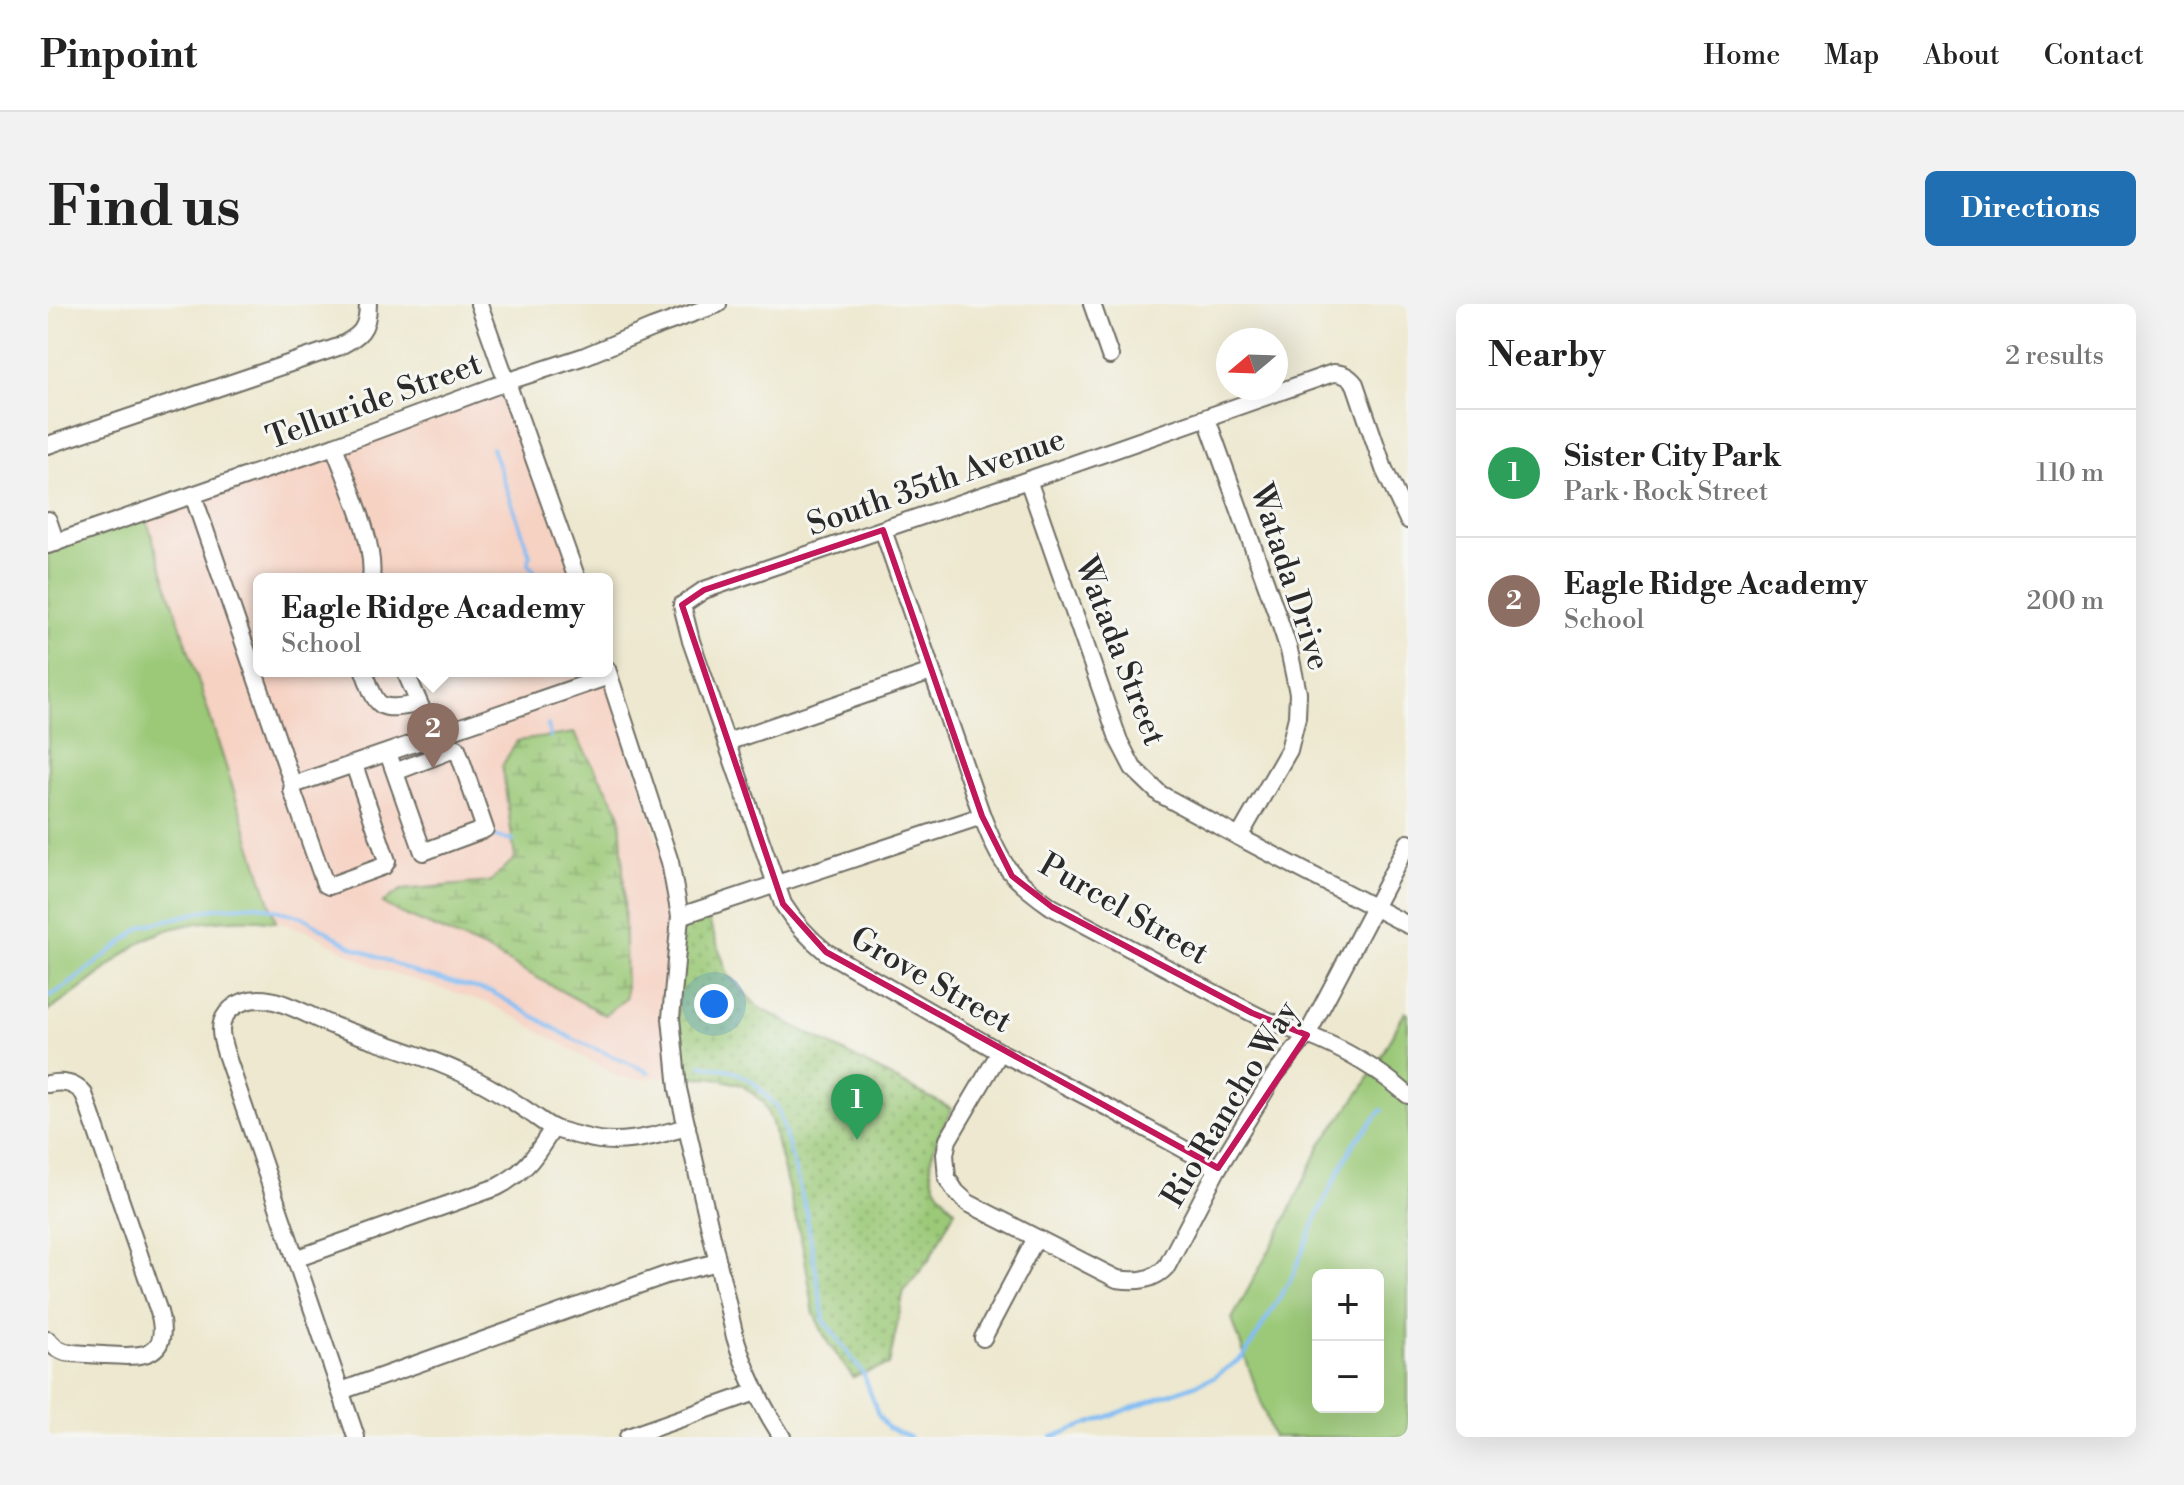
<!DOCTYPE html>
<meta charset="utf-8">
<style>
:root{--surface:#fff;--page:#f2f2f2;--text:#222;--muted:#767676;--line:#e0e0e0;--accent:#1f6fb2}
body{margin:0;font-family:"Libre Bodoni",serif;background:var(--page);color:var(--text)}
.controls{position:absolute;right:24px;bottom:24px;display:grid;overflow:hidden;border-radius:12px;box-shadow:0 8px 32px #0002}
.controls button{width:72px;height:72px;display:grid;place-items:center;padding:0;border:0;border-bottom:2px solid var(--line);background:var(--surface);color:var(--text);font:40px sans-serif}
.compass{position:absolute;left:1168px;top:24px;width:72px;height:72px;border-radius:50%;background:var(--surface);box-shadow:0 8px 32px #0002;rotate:251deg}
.you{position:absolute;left:666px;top:700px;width:28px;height:28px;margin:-20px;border:6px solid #fff;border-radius:50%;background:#1a73e8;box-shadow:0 0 0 12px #1a73e833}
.badge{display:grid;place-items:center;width:52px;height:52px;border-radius:50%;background:var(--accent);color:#fff;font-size:26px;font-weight:700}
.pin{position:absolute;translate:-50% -66px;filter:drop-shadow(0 2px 4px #0008)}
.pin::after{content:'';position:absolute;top:42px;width:28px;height:24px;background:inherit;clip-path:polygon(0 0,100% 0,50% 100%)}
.popup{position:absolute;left:205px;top:269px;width:360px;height:104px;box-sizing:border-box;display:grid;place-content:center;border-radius:12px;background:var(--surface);filter:drop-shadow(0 2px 6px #0005);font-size:26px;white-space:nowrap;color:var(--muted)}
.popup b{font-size:30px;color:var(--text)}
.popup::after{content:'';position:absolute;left:50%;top:100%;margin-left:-16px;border:16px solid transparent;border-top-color:var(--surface)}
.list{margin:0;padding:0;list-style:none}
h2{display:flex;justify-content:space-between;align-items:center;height:104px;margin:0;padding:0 32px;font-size:34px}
h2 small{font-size:26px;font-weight:400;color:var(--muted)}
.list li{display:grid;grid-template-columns:52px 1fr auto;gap:24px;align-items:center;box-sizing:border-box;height:128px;padding:0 32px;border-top:2px solid var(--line)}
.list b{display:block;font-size:30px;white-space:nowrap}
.list p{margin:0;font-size:26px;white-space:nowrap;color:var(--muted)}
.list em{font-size:26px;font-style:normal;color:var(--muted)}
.map{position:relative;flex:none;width:1360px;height:1133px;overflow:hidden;border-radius:12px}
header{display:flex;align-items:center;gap:48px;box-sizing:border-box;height:112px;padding:0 40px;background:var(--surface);border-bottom:2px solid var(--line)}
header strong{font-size:38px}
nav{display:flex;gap:44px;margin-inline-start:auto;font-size:28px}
.intro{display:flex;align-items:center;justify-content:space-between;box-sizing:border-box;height:192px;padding:0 48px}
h1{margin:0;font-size:56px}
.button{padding:20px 36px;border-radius:12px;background:var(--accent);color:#fff;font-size:28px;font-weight:700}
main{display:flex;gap:48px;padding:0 48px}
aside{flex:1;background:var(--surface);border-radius:12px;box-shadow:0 8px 32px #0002}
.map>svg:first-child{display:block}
.built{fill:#f6d2c3}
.grass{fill:#9bc978;stroke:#637a52;stroke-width:2;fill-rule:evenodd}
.wetland{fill:url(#wetland-marsh);stroke:#637a52;stroke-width:2}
.park{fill:url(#park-dots);stroke:#637a52;stroke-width:2}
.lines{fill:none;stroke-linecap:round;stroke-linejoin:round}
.stream{stroke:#82bdf4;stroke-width:4}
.minor-casing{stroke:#6f6d64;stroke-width:20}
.minor{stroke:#fff;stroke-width:16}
.marked{fill:none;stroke:#c2185b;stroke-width:6;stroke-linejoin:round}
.labels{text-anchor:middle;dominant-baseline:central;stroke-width:6;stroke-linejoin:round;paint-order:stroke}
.street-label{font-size:32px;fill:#2b2b2b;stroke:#f6f6f2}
</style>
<header>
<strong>Pinpoint</strong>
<nav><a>Home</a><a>Map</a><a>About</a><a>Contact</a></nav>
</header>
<div class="intro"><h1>Find us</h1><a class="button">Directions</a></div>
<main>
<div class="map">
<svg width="1360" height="1133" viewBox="0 0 1360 1133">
<defs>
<pattern id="wetland-marsh" width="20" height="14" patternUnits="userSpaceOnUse" patternTransform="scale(2)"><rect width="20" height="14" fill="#9bc978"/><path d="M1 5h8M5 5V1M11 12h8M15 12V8" fill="none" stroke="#7fa363"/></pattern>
<pattern id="park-dots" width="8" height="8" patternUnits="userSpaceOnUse" patternTransform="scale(2)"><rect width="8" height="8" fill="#9bc978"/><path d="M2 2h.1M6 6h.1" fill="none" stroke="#7fa363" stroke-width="1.8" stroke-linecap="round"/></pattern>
</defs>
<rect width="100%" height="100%" fill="#f6f6f2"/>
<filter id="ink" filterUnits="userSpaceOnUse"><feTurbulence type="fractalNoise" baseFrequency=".0125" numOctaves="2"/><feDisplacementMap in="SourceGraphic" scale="16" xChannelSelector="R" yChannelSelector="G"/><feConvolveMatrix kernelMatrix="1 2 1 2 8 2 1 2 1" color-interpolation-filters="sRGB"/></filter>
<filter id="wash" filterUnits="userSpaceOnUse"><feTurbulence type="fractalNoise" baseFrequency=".006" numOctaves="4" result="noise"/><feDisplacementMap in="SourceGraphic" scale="32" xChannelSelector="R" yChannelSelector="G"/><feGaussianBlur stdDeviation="1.8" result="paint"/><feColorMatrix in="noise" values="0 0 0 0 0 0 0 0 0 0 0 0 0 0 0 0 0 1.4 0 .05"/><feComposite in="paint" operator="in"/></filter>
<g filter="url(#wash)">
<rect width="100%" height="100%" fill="#ede8cf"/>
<polygon class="built" points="458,78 529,275 211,275 211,367 559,367 632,612 628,772 595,775 570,773 469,714 440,699 328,664 260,627 228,618 96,208"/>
<g class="grass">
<path d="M96,208L228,618C189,612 123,617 90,640C71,653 54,669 36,682C25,691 12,699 0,707V241Z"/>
<path d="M1357,708L1360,710V1133H1225L1184,1015L1235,921L1273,840L1315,784ZM1270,971H1330V1103H1270Z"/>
</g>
<polygon class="wetland" points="526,429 572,508 576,586 578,694 557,711 437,645 352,609 334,599 353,586 442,578 467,554 454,462 469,437"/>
<path class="park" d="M657,605L680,671L710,703L904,805C884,847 867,868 907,906L881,956L856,987L841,1061L805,1073L780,1039L766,1010L756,948L724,819L715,798L694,781L667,774L628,772L632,612Z"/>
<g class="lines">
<g class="stream">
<polyline points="444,144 482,251 480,260 487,268 489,275"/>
<polyline points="484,367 485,372"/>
<polyline points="500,421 502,433"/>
<polyline points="439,531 465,536"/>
<polyline points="0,693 20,681 95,622 168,604 208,601 255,613 303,642 371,670 444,688 525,735 601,768"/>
<polyline points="653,761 683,766 704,777 730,804 758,907 776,1016 816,1071 830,1111 840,1124 862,1133"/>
<polyline points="1004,1133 1165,1074 1196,1052 1245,971 1273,903 1305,840 1334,806"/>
</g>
</g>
</g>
<g filter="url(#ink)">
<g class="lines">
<defs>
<g id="minor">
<polyline points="431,0 529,275"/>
<polyline points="1044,0 1062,52"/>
<polyline points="1159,115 1229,310 1241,346 1250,389 1249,413 1241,446 1191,533"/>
<path d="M0,141L290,43C312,32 320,26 320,0"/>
<path d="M286,142C299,178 328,238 323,275"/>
<polyline points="980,176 1071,437 1085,464 1112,490 1191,533 1360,621"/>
<polyline points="145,191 245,481"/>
<polyline points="0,216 8,239"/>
<path d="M835,226L934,512C953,561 961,573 1004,603L1204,709C1221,718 1239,724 1257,730C1294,744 1330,765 1360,791"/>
<polyline points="0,241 286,142 458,78 537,52 604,24 670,0"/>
<path d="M559,365L622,558L632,612L623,714L630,785L687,1033C698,1069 714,1102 734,1133"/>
<path d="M316,367C330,406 330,407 371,400"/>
<polyline points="357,367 386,433"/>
<polyline points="679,438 883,368"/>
<polyline points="340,449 375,548 437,525 409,444 347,468"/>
<polyline points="306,461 339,557 336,562 281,582 277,580 244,486 245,481 561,372"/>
<polyline points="632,612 934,512"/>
<path d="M952,748L900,836L897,850L899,874L908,888L920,899L1069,975C1088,978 1106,977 1119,962L1170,864L1226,772L1259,731L1360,539"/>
<path d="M0,780C14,777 26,778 36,790L111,1008C124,1056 90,1053 56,1051C43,1050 30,1050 17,1048L8,1044L0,1036"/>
<path d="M1170,864L1065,806L952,748L778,648C761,634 747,619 735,600L643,337L634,301L656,286L980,176L1285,69C1295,69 1301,72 1307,80L1336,165L1360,216"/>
<path d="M247,955L449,883C478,868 488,851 505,824"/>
<polyline points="935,1034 988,934"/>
<polyline points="293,1087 618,971 670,958"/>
<path d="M308,1133L178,750C173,734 168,718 183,705C215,679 255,711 286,722C332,739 380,752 424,774C444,783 463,796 481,808C490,814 498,821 507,825C517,828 527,831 537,833C571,843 606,832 639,823"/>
<polyline points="580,1133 708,1088"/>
</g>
</defs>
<use href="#minor" class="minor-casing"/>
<use href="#minor" class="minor"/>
</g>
</g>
<path class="marked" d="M835,226L934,512L964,572L1004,603L1204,709L1259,731L1170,864L778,648L735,600L634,301L656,286Z"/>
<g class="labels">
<g class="street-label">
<text transform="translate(326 97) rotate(-20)">Telluride Street</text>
<text transform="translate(888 178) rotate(-19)">South 35th Avenue</text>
<text transform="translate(1242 273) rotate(72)">Watada Drive</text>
<text transform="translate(1072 347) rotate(69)">Watada Street</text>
<text transform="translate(1076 605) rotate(30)">Purcel Street</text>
<text transform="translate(883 676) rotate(30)">Grove Street</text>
<text transform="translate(1182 800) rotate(-59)">Rio Rancho Way</text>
</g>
</g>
</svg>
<div class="controls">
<button>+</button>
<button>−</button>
</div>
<svg class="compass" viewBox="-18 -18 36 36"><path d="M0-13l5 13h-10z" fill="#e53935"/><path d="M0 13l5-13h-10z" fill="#767676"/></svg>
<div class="you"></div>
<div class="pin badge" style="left:809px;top:836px;background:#2e9e5b">1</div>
<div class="pin badge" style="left:385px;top:465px;background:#8d6e63">2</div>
<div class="popup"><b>Eagle Ridge Academy</b>School</div>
</div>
<aside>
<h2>Nearby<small>2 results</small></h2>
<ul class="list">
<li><span class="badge" style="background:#2e9e5b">1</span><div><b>Sister City Park</b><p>Park · Rock Street</p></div><em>110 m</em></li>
<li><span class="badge" style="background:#8d6e63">2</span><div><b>Eagle Ridge Academy</b><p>School</p></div><em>200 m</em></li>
</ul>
</aside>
</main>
